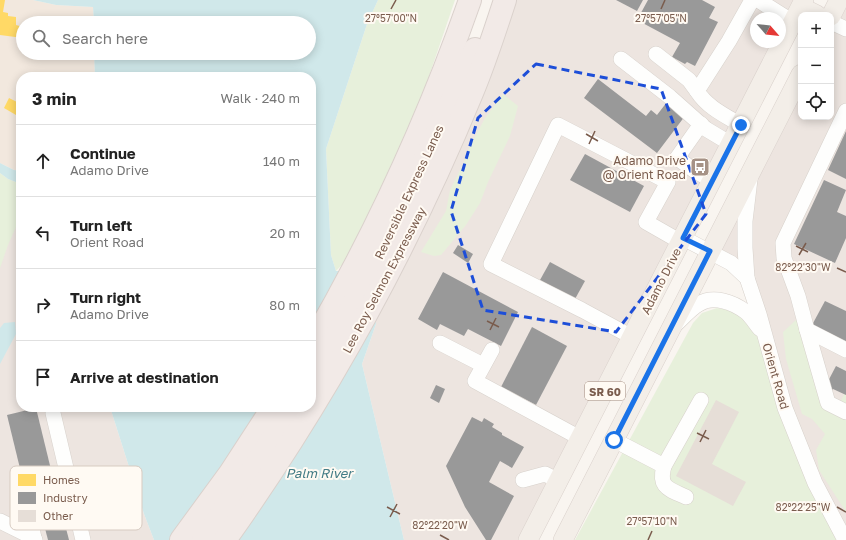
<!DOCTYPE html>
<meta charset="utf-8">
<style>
:root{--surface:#fff;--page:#f2f2f2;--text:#222;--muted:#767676;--line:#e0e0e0}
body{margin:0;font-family:"Golos Text",sans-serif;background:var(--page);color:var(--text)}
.controls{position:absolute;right:12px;top:12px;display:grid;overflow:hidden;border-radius:8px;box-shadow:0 2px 10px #0003}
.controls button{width:36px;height:36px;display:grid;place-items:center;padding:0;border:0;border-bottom:1px solid var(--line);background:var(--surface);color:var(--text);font:20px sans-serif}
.compass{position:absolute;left:750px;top:12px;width:36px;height:36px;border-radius:50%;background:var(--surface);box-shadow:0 2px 10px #0003;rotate:118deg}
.stop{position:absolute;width:12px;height:12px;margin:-9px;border:3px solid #1a73e8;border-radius:50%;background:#fff}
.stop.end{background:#1a73e8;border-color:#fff;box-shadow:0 1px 4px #0008}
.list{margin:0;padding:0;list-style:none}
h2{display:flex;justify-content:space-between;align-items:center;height:52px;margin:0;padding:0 16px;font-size:17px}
h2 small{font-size:13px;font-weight:400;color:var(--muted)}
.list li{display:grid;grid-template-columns:26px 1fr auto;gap:12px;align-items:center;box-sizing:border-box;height:72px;padding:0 16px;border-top:1px solid var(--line)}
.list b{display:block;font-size:15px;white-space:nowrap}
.list p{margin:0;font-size:13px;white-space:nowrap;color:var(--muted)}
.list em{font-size:13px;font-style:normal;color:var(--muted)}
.icon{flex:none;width:22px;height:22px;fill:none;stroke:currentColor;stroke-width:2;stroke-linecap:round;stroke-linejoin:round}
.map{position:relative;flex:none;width:846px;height:540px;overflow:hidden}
.search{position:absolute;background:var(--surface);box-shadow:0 2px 10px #0003;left:16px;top:16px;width:300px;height:44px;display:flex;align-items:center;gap:10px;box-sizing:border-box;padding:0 14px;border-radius:22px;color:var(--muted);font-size:15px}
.panel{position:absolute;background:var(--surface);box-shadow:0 2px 10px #0003;left:16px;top:72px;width:300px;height:340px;border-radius:16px}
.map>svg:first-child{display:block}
.residential{fill:#f2e8de}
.industrial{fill:#ede5e0;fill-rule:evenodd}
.green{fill:#e7f0db}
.water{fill:#d0e8ea}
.homes{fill:#ffd966}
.industry{fill:#999}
.building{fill:#e6ded7}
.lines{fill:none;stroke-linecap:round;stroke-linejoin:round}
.minor-casing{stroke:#d7d1cb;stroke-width:16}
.major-casing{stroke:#dad1cc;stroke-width:20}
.highway-casing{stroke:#dad1cc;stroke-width:24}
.minor{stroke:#fefefd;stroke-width:15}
.major{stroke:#f3eee8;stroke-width:19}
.highway{stroke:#f2eae7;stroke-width:22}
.route{stroke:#1a73e8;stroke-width:5}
.marked{fill:none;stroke:#1d4ed8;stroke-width:3;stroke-dasharray:8 5;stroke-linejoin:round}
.ticks{fill:none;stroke:#7a5c4d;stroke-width:1.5}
.labels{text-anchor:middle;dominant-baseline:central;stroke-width:4;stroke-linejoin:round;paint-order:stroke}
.shield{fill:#fffaf3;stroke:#a28b7f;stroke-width:1}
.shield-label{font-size:11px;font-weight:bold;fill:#7a5c4d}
.poi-label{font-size:12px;fill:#7a5c4d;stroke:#fffaf3;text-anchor:end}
.street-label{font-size:12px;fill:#7a5c4d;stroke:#fffaf3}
.water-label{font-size:13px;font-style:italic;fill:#437c86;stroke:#fffaf3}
.key{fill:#fffaf3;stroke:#d7cbc1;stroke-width:1}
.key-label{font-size:11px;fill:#7a5c4d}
.ticks-label{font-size:10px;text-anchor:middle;fill:#7a5c4d;stroke:#fffaf3;stroke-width:4;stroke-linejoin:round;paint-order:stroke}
</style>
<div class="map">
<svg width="846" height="540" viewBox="0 0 846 540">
<rect width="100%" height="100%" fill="#f9f5f0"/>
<polygon class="residential" points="0,0 33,0 56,5 93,7 94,23 23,23 23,53 94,53 95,77 21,77 21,171 14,170 0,163"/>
<g class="industrial">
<path d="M506,0H804L525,540H404L362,364L376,324L374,307ZM756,18H780V42H756Z"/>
<polygon points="846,0 846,538 789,412 745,272 716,251 801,86 801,117 831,117 831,29"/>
<polygon points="21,197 21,407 110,407 144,514 154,540 0,540 0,222"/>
</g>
<g class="green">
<polygon points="378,0 455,0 412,126 353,253 336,271 331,255 326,149 367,24"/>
<polygon points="503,94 518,106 510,136 488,182 480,203 466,225 441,255 434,256 421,252 446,211 450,190 464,162 469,148 485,118"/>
<polygon points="0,173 8,179 21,184 21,216 8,245 0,268"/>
<polygon points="717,308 734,311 756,325 841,540 575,540 693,323 702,313"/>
<polygon points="797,319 820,386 839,405 846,390 846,512 819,470 816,450 825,434 812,419 802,414 786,359 783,332"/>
</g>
<g class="water">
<polygon points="33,0 378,0 367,24 326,149 331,255 336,271 361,270 372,295 376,324 362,364 404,540 154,540 144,514 110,407 311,407 311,77 95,77 94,53 309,53 309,23 94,23 93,7 56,5"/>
<polygon points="0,163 14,170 21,171 21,184 8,179 0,173"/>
<polygon points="15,322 16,334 0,364 0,328 4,323"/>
</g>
<g class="homes">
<polygon points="0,0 5,0 3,12 8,13 8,16 16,17 16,25 23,27 23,38 0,35"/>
<polygon points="9,98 21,104 16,115 4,108"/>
</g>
<g class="industry">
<polygon points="616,0 643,0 637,11"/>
<polygon points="648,0 702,0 715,7 709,18 718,22 695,66 687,62 685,64 672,57 680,43 637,20"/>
<polygon points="598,79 646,116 651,110 657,115 667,102 685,116 657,153 584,98"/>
<polygon points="846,131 846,179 828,170"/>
<polygon points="585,154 644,186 630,212 570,180"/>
<polygon points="824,180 846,190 837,212 846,216 846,238 835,263 794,244"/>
<polygon points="458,245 473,254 468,263 453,253"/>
<polygon points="550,262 585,281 575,299 540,280"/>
<polygon points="443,272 518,312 501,346 468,329 464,336 440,324 437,330 418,319"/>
<polygon points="825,301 846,311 846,342 812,325"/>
<polygon points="532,327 567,346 536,405 501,387"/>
<polygon points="836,366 846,371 846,395 833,389 832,390 828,388 826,385"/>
<polygon points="436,385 445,389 439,403 430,398"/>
<polygon points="36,408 54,482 25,489 7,415"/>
<polygon points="472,417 482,422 484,418 494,424 492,427 502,433 502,435 524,447 512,468 500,461 489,482 514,496 491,540 486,540 465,507 446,466"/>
<polygon points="58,497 69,540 48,540 38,501"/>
</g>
<polygon class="building" points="716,400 739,412 712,464 746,482 733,506 676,476"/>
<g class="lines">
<defs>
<g id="minor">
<polyline points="758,0 793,22"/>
<polyline points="831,22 846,29"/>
<polyline points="656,54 689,80 697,91 729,41 752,0"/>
<polyline points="621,59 670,97 706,129 731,144"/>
<path d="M697,91C707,107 724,115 741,125"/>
<polyline points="846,111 783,243 784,258 798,296 807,330 846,350"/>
<polyline points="701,124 677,158 695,171 712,180"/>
<polyline points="683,238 731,263 747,278 759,314 785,408 815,483 845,540"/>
<polyline points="747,278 745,248 745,221 750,179"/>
<path d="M675,325C683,318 690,309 699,304C713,295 733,302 746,312C751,316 755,323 760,329"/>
<polyline points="807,330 828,403 846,412"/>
<polyline points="632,337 582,310 491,264 558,125 668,182 646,222 681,242"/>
<polyline points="440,343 483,365"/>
<polyline points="492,350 475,381 580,438"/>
<polyline points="53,413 83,540"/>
<polyline points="614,440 664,466 701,400"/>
<path d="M664,466C658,488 669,489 686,497"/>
<polyline points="523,480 545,474 559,481"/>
<polyline points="0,521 34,538 35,540"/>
<polyline points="34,538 25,496 70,486"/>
</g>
<g id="major">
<polyline points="801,7 817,15"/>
<polyline points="831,16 839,0"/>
<polyline points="528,540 804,0"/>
<polyline points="563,540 801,74"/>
</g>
<g id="highway">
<path d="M311,345C375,235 428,120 470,0"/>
<path d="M311,378C375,273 424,161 475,49"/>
<polyline points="181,540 230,473 273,407"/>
<polyline points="203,540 254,467 293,407"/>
<path d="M225,540C324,401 407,251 472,93C485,62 495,31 505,0"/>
</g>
</defs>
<use href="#minor" class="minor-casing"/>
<use href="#major" class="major-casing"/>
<use href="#highway" class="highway-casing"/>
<use href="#minor" class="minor"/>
<use href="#major" class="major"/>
<use href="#highway" class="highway"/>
</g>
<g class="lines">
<polyline class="route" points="614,440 710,251 683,238 741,125"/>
</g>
<path class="marked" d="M536,64L661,89L706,214L616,332L483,310L451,211L478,118Z"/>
<path class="ticks" d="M391,9L396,0M661,9L665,0M586,134L598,141M589,144L595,131M796,246L808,252M799,255L806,243M837,268L846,272M487,321L499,327M490,330L496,318M697,433L709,439M700,442L706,430M387,507L400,514M837,507L846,512M390,517L397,504M440,535L449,540M648,540L652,531"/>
<defs>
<symbol id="bus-square" viewBox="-11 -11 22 22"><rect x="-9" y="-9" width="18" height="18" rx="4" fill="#a69286" stroke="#fffaf3"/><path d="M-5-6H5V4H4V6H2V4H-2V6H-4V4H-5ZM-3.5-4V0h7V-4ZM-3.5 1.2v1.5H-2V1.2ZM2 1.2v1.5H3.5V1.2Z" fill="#fff"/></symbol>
</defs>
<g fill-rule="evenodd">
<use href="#bus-square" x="689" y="156" width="22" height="22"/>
</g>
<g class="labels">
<rect class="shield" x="585" y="382" width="40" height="18" rx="3"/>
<g class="shield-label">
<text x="605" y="391">SR 60</text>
</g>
<g class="poi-label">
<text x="686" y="160">Adamo Drive<tspan x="686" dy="14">@ Orient Road</tspan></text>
</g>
<g class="street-label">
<text transform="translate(409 192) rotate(-65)">Reversible Express Lanes</text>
<text transform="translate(384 280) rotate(-62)">Lee Roy Selmon Expressway</text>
<text transform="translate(661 281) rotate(-63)">Adamo Drive</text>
<text transform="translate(776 376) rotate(74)">Orient Road</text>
</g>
<g class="water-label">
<text x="319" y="473">Palm River</text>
</g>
</g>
<rect x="10" y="466" width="132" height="64" rx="6" class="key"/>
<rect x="18" y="474" width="18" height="12" fill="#ffd966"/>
<rect x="18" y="492" width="18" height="12" fill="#999"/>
<rect x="18" y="510" width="18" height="12" fill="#e6ded7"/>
<g class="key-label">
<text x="43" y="484">Homes</text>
<text x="43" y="502">Industry</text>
<text x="43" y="520">Other</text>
</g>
<g class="ticks-label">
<text x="391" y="22">27°57'00"N</text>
<text x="661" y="22">27°57'05"N</text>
<text x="803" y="271">82°22'30"W</text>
<text x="803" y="511">82°22'25"W</text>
<text x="652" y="525">27°57'10"N</text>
<text x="440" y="529">82°22'20"W</text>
</g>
</svg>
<div class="controls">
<button>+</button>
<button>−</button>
<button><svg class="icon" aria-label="locate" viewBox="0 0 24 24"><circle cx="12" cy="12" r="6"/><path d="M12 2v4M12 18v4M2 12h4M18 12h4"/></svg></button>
</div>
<svg class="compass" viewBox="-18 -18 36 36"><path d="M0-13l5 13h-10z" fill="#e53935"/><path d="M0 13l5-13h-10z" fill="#767676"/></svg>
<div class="stop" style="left:614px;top:440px"></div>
<div class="stop end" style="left:741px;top:125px"></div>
<div class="search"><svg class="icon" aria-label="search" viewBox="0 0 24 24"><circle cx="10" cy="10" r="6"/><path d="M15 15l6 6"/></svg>Search here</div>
<section class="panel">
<h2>3 min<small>Walk · 240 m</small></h2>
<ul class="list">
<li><svg class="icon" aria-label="ahead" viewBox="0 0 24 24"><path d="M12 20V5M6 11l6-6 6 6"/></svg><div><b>Continue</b><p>Adamo Drive</p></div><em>140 m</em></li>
<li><svg class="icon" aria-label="left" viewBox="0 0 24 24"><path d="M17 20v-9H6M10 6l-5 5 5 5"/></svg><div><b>Turn left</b><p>Orient Road</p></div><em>20 m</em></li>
<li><svg class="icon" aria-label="right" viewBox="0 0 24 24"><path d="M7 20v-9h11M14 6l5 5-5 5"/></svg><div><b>Turn right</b><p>Adamo Drive</p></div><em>80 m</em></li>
<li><svg class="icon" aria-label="arrive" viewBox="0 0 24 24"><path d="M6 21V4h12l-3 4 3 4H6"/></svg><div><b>Arrive at destination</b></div></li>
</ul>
</section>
</div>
